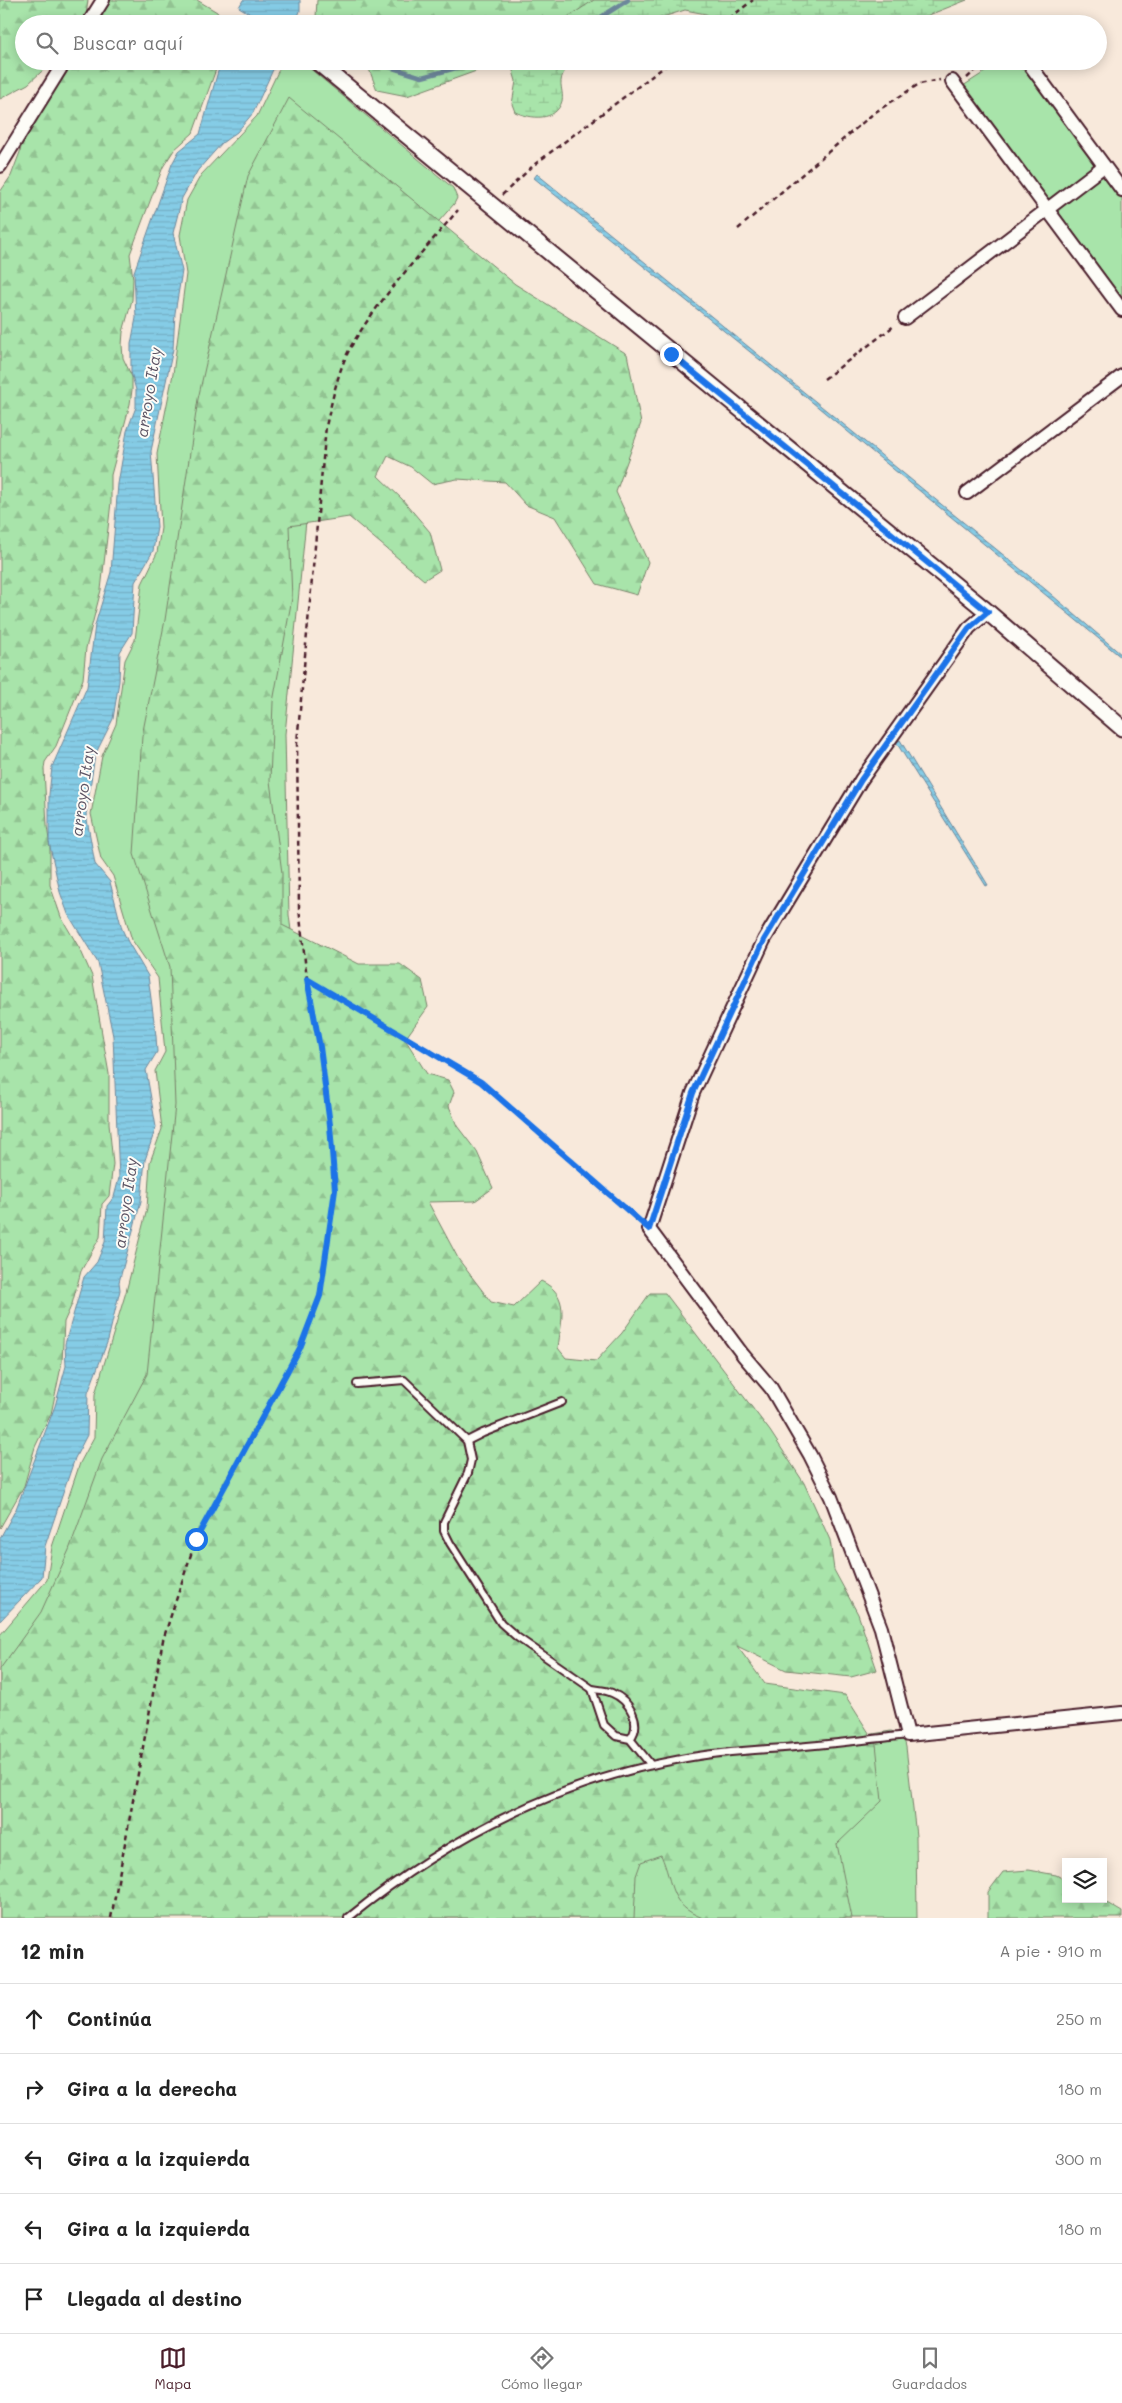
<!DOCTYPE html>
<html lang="es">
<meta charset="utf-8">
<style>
:root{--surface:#fff;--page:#f6f6f6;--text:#222;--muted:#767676;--line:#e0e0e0;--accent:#4a1f2b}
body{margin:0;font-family:Mali,sans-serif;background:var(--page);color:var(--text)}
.controls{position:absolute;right:15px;bottom:15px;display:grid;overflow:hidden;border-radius:0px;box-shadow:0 2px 12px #0003}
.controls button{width:45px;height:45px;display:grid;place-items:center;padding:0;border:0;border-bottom:1px solid var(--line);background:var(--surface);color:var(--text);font:25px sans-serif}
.stop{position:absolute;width:15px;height:15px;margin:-11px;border:4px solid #1a73e8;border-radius:50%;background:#fff}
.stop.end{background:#1a73e8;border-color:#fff;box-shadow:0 1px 5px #0008}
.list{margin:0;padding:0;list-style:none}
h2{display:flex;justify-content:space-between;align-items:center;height:65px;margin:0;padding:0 20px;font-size:21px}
h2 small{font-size:16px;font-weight:400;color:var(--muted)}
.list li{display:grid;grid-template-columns:32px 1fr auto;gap:15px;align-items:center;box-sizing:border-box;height:70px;padding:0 20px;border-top:1px solid var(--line)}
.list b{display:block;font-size:19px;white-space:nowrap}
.list em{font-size:16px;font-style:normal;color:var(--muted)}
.icon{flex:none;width:28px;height:28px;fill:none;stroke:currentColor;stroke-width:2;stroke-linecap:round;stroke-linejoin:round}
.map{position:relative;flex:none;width:1122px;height:1918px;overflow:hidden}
.search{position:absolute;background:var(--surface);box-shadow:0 2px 12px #0003;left:15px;right:15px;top:15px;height:55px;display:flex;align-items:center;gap:12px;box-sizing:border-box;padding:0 18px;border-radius:28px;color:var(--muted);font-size:19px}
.sheet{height:415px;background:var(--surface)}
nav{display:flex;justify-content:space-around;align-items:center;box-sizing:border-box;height:70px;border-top:1px solid var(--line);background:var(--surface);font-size:14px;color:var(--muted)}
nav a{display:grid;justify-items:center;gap:2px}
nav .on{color:var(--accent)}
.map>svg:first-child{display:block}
.grass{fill:#a8e4aa;stroke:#79826a}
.forest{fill:url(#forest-firs);stroke:#79826a}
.wetland{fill:url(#wetland-marsh);stroke:#79826a}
.water{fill:url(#water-rules);stroke:#6d879b}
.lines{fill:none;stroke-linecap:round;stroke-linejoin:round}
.stream{stroke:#6d879b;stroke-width:4.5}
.service-casing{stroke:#4a1f2b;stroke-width:10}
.minor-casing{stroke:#4a1f2b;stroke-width:16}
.tertiary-casing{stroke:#4a1f2b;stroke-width:19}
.path{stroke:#4a1f2b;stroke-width:2.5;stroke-dasharray:5 4;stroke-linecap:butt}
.service{stroke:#fdfcf7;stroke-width:6}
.minor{stroke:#fdfcf7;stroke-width:12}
.tertiary{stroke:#fdfcf7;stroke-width:15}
.route{stroke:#1a73e8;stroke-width:6}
.labels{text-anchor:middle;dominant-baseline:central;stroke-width:4;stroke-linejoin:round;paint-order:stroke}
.water-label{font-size:16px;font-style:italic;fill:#5c5363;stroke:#fdfcf7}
</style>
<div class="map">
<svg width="1122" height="1918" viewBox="0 0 1122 1918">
<defs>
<pattern id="forest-firs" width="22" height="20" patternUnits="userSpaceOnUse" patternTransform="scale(1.25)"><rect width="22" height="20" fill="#a8e4aa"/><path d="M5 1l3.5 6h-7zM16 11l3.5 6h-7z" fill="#92c392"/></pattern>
<pattern id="wetland-marsh" width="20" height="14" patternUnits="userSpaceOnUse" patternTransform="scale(1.25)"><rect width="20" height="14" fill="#a8e4aa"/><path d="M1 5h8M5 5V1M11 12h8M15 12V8" fill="none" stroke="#92c392"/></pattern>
<pattern id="water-rules" width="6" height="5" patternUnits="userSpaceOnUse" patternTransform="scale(1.25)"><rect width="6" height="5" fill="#85cce6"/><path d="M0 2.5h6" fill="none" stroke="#74afc5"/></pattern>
</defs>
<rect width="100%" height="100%" fill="#f8e9db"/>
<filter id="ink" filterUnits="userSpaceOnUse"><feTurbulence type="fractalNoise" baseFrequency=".02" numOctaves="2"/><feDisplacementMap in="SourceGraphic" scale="10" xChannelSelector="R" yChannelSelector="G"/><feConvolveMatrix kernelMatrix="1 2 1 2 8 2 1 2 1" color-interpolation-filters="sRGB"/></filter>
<g filter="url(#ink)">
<g class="grass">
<polygon points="283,61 301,61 453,188 457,198 454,204 373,296 314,440 285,734 289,915 297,977 0,1918 0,1635 47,1580 52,1547 80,1463 94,1437 95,1394 126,1292 147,1209 150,1162 162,1129 155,1071 165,1052 158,978 132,940 113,876 101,859 91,814 102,756 116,724 125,660 135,640 142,584 157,553 161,528 157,454 173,374 186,274 180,235 187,200 201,175 257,116"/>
<polygon points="1009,66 1025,70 1094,162 1093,166 1049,199 963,86 991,68"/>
<polygon points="1101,176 1105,177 1122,200 1122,298 1057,210"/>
<path d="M891,1731C901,1734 904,1737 906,1747L916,1836L917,1918H359L690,1764Z"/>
</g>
<g class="forest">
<polygon points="0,0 88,0 85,24 24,24 24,61 53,61 28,84 0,99"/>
<polygon points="105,0 197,0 217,12 224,24 97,24"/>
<polygon points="317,0 618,0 595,24 324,24 316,17"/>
<polygon points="73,61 219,61 193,133 174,150 163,167 130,254 133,279 132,300 123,332 122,345 123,358 132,377 132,390 130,404 111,475 111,502 101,590 86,648 83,679 56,746 45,762 44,769 47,826 50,847 50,885 61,917 81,951 92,976 109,1074 109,1123 113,1164 109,1196 102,1204 100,1237 81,1271 72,1304 64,1322 62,1362 51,1414 35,1447 24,1486 0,1528 0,192 11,176 20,152 29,107 55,87"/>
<polygon points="366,61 549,61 542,66 479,70 407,96 377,90"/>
<path d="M289,98L515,284L627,354L641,423L616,492L648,562L637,595L597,584L555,517L526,505L505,482L457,479L432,484L411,467L388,456L378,476L402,499L430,532L440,570L424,580L349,517L289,526L292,598L273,702L270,781L282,873V925L359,964H400L422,980L428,1007L405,1039L427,1074L448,1080L454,1092L449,1106L457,1126L477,1152L493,1188L475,1201L428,1202L459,1260L491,1302L514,1307L541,1281C571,1295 561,1320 558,1348L566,1358L596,1361L622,1333L650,1293H665L770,1431L804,1483L830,1540L834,1570L858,1614L877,1670L851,1677L786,1670L737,1646L765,1684L845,1695L876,1744L882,1801L837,1844L852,1918H703C668,1905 674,1885 661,1855L641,1862L636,1876L634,1918H0V1669L41,1612L69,1550L102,1459L147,1374L175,1105L170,967L134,854L142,736L165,620L198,399L248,176Z"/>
<polygon points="1029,1870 1056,1875 1066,1880 1066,1899 1100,1899 1122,1912 1122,1918 988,1918 988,1892 1003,1872"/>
</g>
<g class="wetland">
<polygon points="594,0 967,0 906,24 722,24 706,14 685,10 641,24 551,24 565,19"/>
<path d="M510,61H572C569,65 565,70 563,74C558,84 564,92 562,101C556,122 531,119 515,112L512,104L516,81Z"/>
</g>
<g class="water">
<polygon points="243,0 300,0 300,11 295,24 267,24 239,7"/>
<polygon points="221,61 277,61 253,113 237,132 222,143 198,170 182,198 173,233 182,271 175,313 173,349 151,451 157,527 153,551 135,582 132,633 120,652 119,681 113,719 95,755 86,814 95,864 110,882 122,929 128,942 148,976 156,1036 157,1052 146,1070 156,1127 145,1160 141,1201 119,1282 120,1290 108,1340 88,1393 87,1435 75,1458 45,1546 42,1577 0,1621 0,1538 16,1509 55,1406 66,1366 65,1344 84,1277 97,1262 105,1242 107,1206 114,1197 119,1178 113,1036 98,963 68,914 60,892 49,842 49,795 52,767 87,687 95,625 111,572 118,484 127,431 136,407 136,390 131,372 131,344 136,318 134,272 172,164 179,151 200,134"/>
<polygon points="537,174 1045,589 1122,655 1122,658 801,393 534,178"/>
<polygon points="900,740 988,885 986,886 896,742"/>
</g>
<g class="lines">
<g class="stream">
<polyline points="590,24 628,0"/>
<polyline points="370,61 422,77 483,61"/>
</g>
<defs>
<g id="service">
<path d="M357,1384L404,1380L467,1441L471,1460L468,1473L444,1522V1531L450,1543L501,1623L517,1637L592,1689C599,1690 606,1690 612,1693C629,1700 643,1723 630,1739"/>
<polyline points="467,1441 483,1433 562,1402"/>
<polyline points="592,1689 604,1725 616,1736 630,1739 651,1765"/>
<path d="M348,1918C447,1838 561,1780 686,1758C723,1751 759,1750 795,1747C833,1744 871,1739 908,1735"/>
</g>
<g id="minor">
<polyline points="88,24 103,0"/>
<polyline points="1030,65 1122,190"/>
<polyline points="952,81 1122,310"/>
<polyline points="0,166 65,61"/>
<polyline points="905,318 1104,166"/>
<polyline points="967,493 1122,376"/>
<polyline points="988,612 969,628 861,780 764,940 693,1093 649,1229 743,1355 771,1388 810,1455 831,1497 881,1628 908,1735 1122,1713"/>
</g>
<polyline id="tertiary" points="316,61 983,608 1122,728"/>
</defs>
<use href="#service" class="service-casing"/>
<use href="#minor" class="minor-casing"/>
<use href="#tertiary" class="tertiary-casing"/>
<g class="path">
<polyline points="722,24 753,0"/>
<polyline points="967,78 980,66 992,61"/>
<polyline points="502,195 535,164 672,61"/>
<polyline points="738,229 874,113 919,84 940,80"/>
<polyline points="824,379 894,326"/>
<polyline points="307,979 481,1082 638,1220"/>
<path d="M111,1918L163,1640L196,1539L300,1348L320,1296L327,1248L335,1190L330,1125L320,1047L307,979L299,908L297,743L326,426C333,398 338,368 353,343C382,295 422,253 458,210"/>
</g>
<use href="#service" class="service"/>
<use href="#minor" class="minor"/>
<use href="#tertiary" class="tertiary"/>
</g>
</g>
<g class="lines" filter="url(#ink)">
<polyline class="route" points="196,1539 300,1348 320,1296 335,1190 330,1125 320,1047 307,979 481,1082 649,1229 693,1093 764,940 861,780 969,628 988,612 671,354"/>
</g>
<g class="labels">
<g class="water-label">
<text transform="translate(148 392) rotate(-81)">arroyo Itay</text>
<text transform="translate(82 791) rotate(-82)">arroyo Itay</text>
<text transform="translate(125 1203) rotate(-82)">arroyo Itay</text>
</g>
</g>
</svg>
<div class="controls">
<button><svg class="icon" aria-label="layers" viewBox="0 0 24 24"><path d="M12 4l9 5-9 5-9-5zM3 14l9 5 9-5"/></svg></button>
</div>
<div class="stop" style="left:196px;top:1539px"></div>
<div class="stop end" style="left:671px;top:354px"></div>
<div class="search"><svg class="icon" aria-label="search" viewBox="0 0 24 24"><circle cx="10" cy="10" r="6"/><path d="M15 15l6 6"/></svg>Buscar aquí</div>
</div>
<section class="sheet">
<h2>12 min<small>A pie · 910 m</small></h2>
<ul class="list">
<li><svg class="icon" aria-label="ahead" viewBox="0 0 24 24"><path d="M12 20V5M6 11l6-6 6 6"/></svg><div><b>Continúa</b></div><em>250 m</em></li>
<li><svg class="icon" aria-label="right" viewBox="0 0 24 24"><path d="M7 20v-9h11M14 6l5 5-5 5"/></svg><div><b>Gira a la derecha</b></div><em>180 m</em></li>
<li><svg class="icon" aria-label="left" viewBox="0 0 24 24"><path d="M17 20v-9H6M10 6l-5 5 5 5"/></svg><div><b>Gira a la izquierda</b></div><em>300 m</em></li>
<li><svg class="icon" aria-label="left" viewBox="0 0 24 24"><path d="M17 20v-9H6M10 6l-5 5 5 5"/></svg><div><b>Gira a la izquierda</b></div><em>180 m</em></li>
<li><svg class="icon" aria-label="arrive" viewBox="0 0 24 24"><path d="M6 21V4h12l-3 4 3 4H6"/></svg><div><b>Llegada al destino</b></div></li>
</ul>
</section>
<nav>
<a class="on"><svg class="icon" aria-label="map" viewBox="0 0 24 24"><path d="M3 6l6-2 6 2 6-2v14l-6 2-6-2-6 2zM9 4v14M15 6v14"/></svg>Mapa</a>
<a><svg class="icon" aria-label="directions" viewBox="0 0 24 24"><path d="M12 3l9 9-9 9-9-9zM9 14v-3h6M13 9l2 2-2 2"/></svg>Cómo llegar</a>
<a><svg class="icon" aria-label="saved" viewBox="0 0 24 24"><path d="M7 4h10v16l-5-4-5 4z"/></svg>Guardados</a>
</nav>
